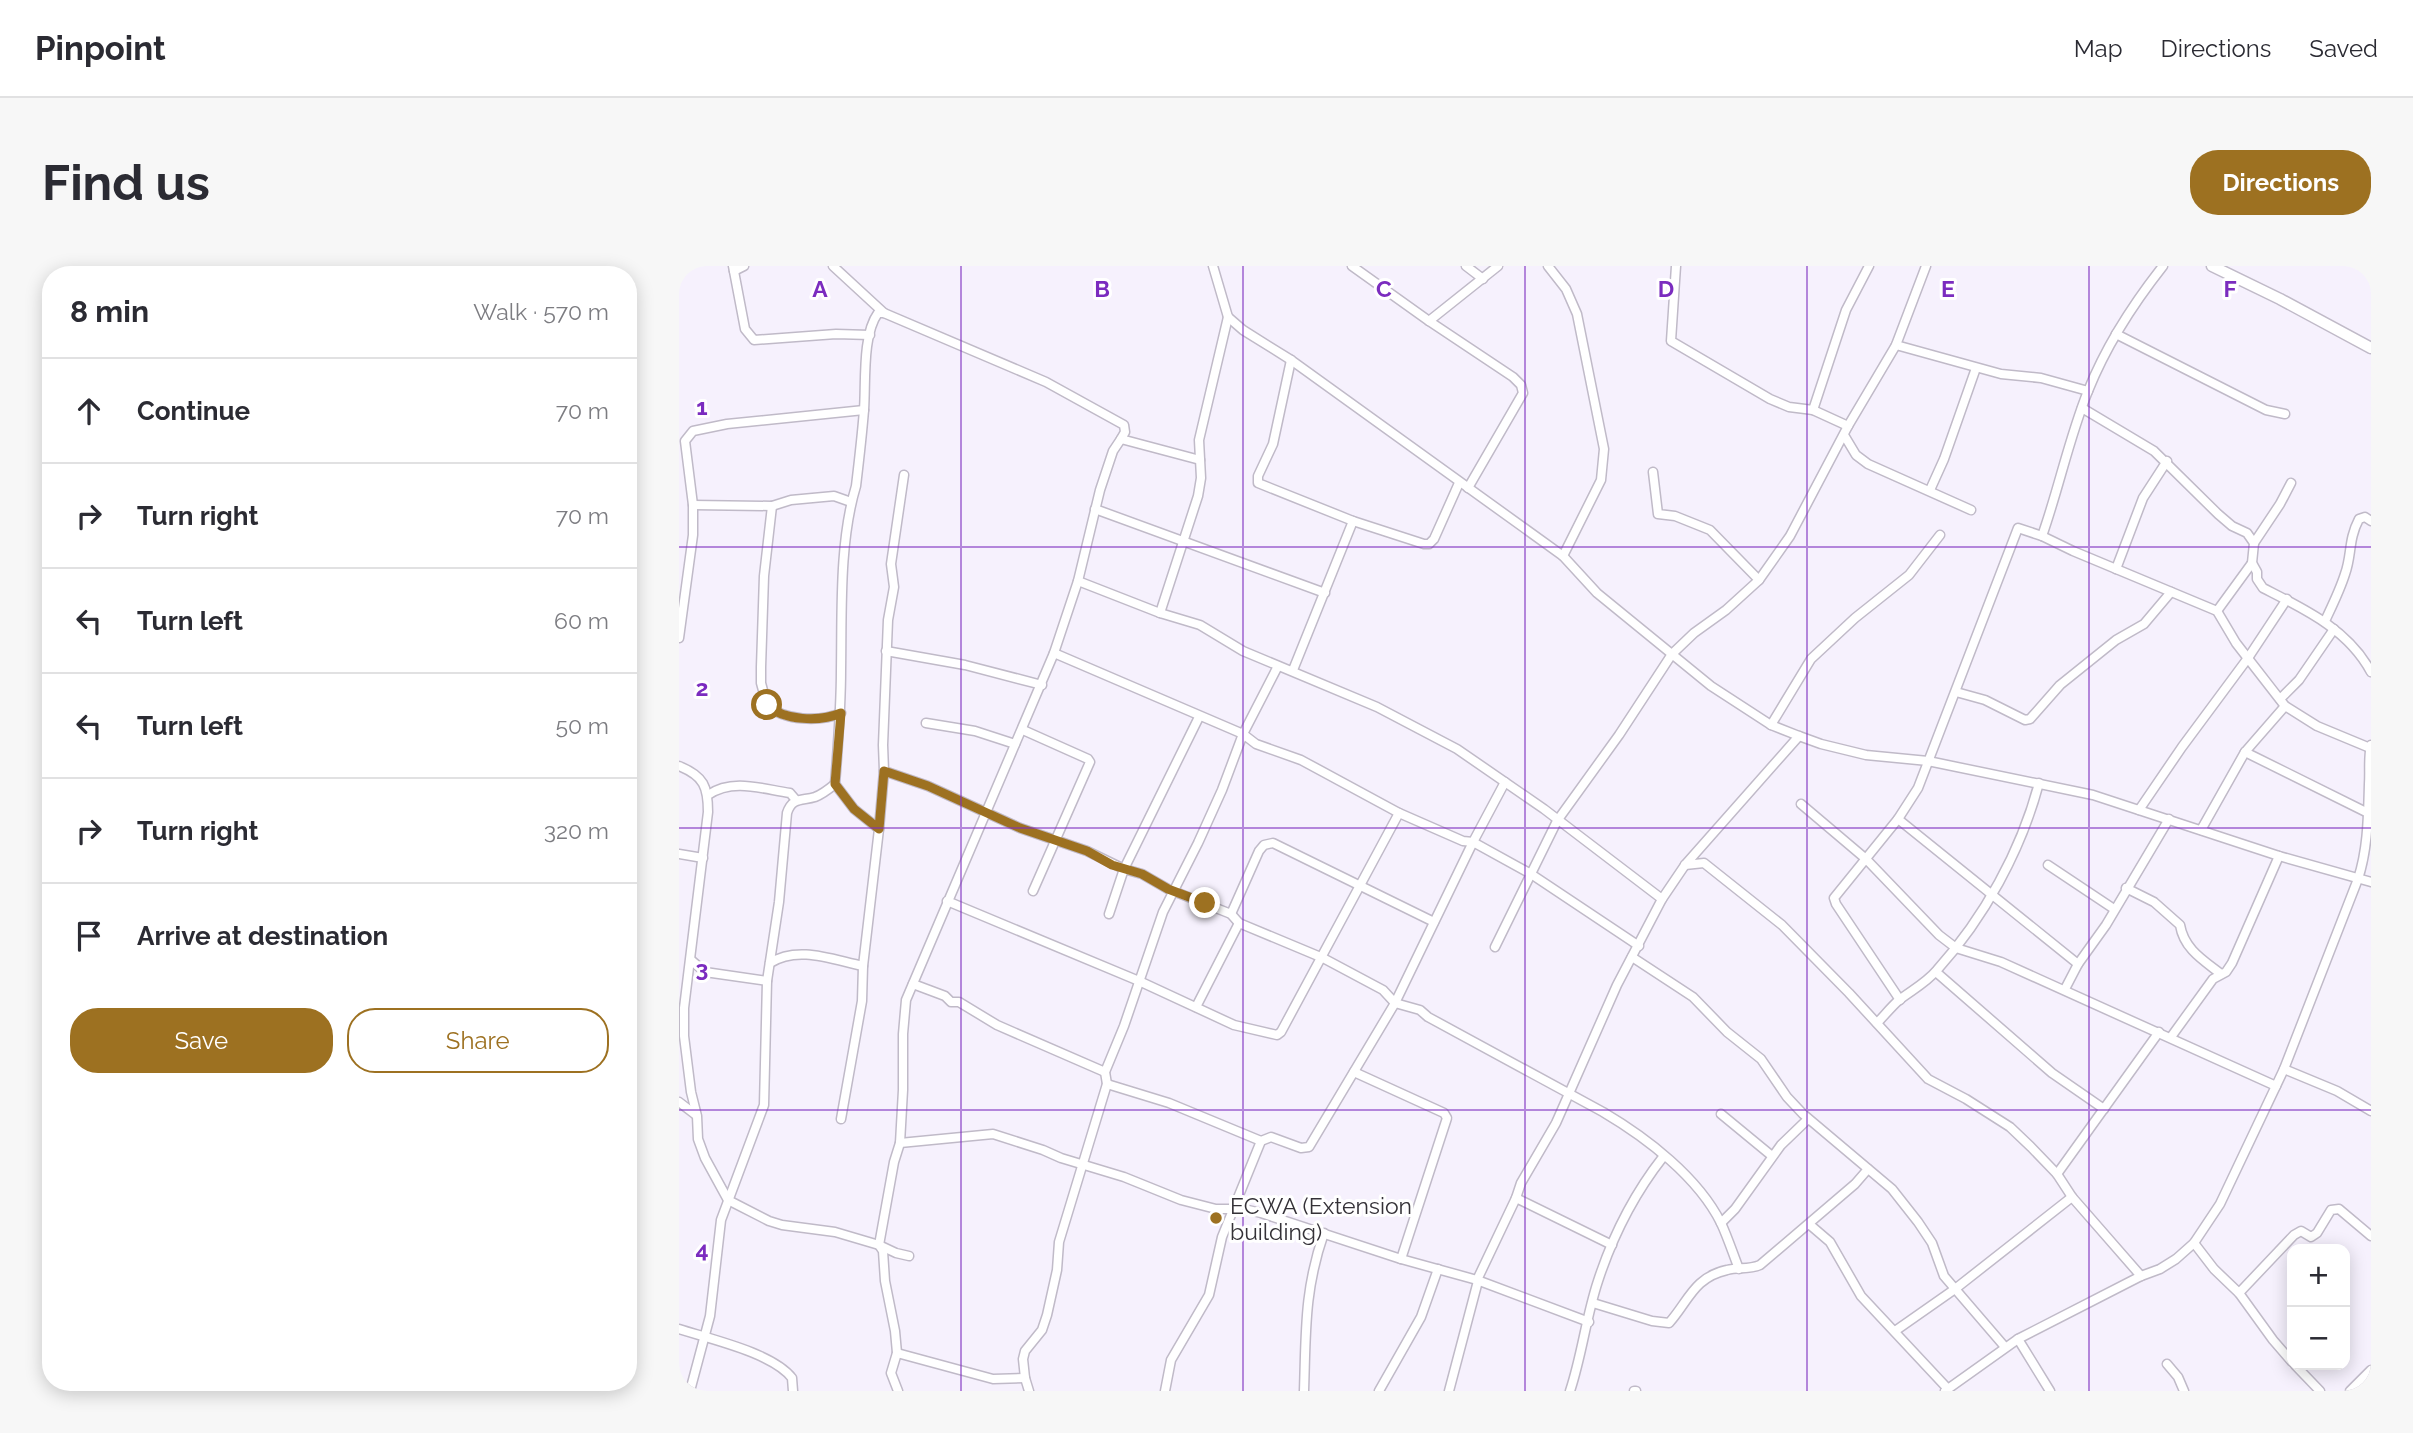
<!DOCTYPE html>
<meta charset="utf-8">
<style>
:root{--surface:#fff;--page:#f7f7f7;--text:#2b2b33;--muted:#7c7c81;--line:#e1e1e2;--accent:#9d7121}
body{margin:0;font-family:Raleway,sans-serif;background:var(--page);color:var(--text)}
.controls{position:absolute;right:21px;bottom:21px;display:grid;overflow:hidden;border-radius:14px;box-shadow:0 4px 18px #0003}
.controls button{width:63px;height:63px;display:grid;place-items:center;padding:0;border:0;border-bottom:2px solid var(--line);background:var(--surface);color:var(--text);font:35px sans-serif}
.stop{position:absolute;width:21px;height:21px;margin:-16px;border:5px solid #9d7121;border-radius:50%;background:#fff}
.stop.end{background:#9d7121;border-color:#fff;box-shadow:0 2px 7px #0008}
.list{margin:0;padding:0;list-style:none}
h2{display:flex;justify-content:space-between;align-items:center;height:91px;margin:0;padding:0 28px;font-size:30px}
h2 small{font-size:23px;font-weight:400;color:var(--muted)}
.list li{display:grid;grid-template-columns:46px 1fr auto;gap:21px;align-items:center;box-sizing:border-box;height:105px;padding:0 28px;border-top:2px solid var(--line)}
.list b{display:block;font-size:26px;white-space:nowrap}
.list em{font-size:23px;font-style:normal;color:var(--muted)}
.actions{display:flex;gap:14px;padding:21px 28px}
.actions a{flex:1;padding:16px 0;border:2px solid var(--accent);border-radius:28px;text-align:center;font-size:24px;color:var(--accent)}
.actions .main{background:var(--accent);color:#fff}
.icon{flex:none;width:38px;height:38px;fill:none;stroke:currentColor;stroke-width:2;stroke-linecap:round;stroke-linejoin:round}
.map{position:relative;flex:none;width:1692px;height:1125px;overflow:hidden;border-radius:28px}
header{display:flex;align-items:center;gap:42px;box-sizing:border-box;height:98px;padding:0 35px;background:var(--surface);border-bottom:2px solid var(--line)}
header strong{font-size:33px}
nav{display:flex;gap:38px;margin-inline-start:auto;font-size:24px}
.intro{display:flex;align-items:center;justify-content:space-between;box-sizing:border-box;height:168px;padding:0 42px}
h1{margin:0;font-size:49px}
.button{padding:18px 32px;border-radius:28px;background:var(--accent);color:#fff;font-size:24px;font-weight:700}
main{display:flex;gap:42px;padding:0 42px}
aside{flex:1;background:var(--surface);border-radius:28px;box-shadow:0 4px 18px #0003}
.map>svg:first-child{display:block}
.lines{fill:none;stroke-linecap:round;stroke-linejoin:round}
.minor-casing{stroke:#c0bac8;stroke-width:11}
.tertiary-casing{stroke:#c0bac8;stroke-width:13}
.minor{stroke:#fff;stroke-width:8}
.tertiary{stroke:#fff;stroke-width:10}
.route{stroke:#9d7121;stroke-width:9}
.grid{fill:none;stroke:#7b2cbf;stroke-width:2;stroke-opacity:0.55}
.poi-dot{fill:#9d7121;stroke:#fff;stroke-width:2.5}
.labels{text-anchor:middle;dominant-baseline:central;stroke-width:6;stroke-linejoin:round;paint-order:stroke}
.poi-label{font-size:23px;fill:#343137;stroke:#fff;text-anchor:start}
.grid-label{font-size:23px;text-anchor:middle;font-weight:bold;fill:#7b2cbf;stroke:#fff;stroke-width:6;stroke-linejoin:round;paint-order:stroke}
</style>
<header>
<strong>Pinpoint</strong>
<nav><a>Map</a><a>Directions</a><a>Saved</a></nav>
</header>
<div class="intro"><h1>Find us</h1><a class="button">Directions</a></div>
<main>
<aside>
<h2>8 min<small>Walk · 570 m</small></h2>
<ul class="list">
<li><svg class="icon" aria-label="ahead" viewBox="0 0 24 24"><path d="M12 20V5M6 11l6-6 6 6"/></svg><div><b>Continue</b></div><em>70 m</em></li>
<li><svg class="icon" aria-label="right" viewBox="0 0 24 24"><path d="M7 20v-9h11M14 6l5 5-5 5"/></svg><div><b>Turn right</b></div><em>70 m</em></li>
<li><svg class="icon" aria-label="left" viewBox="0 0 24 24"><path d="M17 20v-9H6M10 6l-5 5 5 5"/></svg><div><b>Turn left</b></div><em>60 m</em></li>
<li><svg class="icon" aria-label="left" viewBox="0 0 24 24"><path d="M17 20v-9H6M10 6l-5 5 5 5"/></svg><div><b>Turn left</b></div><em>50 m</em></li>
<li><svg class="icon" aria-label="right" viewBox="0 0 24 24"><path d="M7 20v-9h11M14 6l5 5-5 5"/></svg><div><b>Turn right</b></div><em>320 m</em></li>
<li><svg class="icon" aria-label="arrive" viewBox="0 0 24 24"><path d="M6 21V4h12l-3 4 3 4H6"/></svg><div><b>Arrive at destination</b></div></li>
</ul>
<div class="actions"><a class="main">Save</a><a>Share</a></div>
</aside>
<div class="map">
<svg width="1692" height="1125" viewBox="0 0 1692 1125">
<rect width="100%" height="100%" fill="#f6f1fd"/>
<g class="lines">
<defs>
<g id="minor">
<polyline points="54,0 66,63 75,74 157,68 191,69"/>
<polyline points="154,0 205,47"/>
<polyline points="534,0 549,51 564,64 612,94 884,290 918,327 1032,420 1092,459 1120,470 1142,478 1187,489 1249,495 1414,529 1600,590 1692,616"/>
<polyline points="673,0 750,55 834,111 842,119 844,127 789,222"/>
<polyline points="787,0 804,13"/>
<polyline points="869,0 887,23 898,48 925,183 922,214 884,290"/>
<polyline points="997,0 992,75 1091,133 1110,141 1134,144 1169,160"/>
<polyline points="55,5 65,0"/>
<polyline points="549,51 520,174 522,212 519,230 481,347 521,359 564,385 698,441 778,483 865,543 983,633"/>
<polyline points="750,55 819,0"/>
<polyline points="1437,68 1587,144 1606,148"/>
<polyline points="1217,79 1322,108 1362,112 1409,125"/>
<polyline points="612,94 594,178 579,210 579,217 674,255 745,278 750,278 755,273 780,217"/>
<path d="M1403,142L1475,185L1539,248L1553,260L1568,267L1575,277L1573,297L1578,306V313L1584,322C1625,343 1669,363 1692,406"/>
<polyline points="1134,144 1167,44 1190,0"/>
<polyline points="1165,169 1177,189 1189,198 1292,244"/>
<polyline points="974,206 979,248 996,250 1031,264 1080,314"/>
<polyline points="1251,224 1265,193 1297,102"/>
<polyline points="14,239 93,240 112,234 155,230 172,236"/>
<path d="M93,240L85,310L82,401V417L88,439C105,455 141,456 162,447"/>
<polyline points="416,243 646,327"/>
<path d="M1363,270C1380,222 1390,172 1409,125C1427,80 1454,38 1484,0"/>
<polyline points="1575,277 1601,238 1612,217"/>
<polyline points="1437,303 1464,232 1488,195"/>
<polyline points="399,315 481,347"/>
<polyline points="1538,345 1573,297"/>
<path d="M1646,355C1653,340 1661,324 1666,308C1673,289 1669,274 1680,253L1686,251L1692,255"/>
<polyline points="0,372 14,269 14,239 6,175 14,165 48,158 185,144"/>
<polyline points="207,385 286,399 363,419"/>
<polyline points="375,387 564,468 577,478 622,494 720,547 784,575 794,576 852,608 960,680"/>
<polyline points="614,404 674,255"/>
<polyline points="1277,426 1306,434 1346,454 1351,453 1381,419 1437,374 1465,358 1492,326"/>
<polyline points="1601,433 1620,414 1655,363"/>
<polyline points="247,457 296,465 336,478"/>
<polyline points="1092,459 1132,393 1176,352 1230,309 1261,269"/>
<polyline points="344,464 409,493 411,496 354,625"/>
<polyline points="1566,486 1689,547"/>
<path d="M0,500C25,510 29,521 29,546L5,742V770L12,826L18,850L19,873L26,892L49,934L90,955L103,959L156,966L200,979L217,987L230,990"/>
<path d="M205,505L249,520L341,562L408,585L445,603L463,608L489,623L552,648L560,657L644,692L704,724L716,737L741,744L749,751L924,846C968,872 1019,911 1042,957C1049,972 1054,988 1060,1003"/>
<path d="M29,529C54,512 83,523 111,527L117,534"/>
<polyline points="1122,538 1187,593 1260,669 1277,682 1322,696 1597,820"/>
<polyline points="1460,544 1503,481 1569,392 1608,333"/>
<polyline points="1219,553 1399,698"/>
<polyline points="200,563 205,505 204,479 209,354 215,321 212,298 225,209"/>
<polyline points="1522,564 1566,486 1606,440"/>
<polyline points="0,588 24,592"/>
<polyline points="1006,599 1025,597 1103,659 1170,727 1249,813 1287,833 1331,861 1352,881 1378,908 1393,931 1462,1010"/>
<polyline points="1369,599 1435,643"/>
<path d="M1447,622L1475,636L1501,659C1505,683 1524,694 1542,708"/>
<polyline points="268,635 460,715 555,759 598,769 602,766 720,547"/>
<polyline points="430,648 445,603 520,451"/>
<polyline points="552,648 580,585 585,579 594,577 755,656"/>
<polyline points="816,681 878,555 940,469 993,388 1015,367 1047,344 1080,314 1111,270 1169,160 1217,79 1247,0"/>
<polyline points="953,691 1014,731 1048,766 1082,793 1108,831 1124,848 1213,923 1239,956 1253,977 1265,1010 1326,1081"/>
<polyline points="12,694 26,706 88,715"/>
<path d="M91,697C119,679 154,694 184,700"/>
<polyline points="1257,706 1373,807 1425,843"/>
<polyline points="234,718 266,730 272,736 280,736 318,759 426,806"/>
<polyline points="1386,723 1399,698 1427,659 1490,553"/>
<polyline points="1221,734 1157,638 1155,632 1219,553 1239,522 1339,262 1363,270 1394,285 1538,345 1557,377 1606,440 1638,460 1691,482"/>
<polyline points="517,741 560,657"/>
<path d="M1198,757C1205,750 1212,741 1220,734C1233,724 1247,717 1258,704C1305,652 1342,585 1360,517"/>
<polyline points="1492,771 1534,713 1547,706 1553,697 1600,590"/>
<polyline points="1605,803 1658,825 1692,845"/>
<polyline points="675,806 765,847 768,852 722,993"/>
<polyline points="428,818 490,837 582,875 592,871 622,882 630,881 716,737 794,576 826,516"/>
<polyline points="0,836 17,849"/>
<polyline points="1042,848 1093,890"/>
<path d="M162,853L183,735L184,700L200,563L175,543L156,518C159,480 162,442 162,404C163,346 160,276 177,220C180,195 183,169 185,144C187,116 183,69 199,47H205L367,116L445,159L446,166L442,173L521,194"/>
<polyline points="221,877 314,868 364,884 382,892 445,911 502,934 537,943 565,943 582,947 722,993 798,1014 910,1056"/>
<polyline points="1378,908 1480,766"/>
<polyline points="837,932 933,979"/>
<polyline points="1042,957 1056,943 1102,879 1129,853"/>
<polyline points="1130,958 1151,976 1182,1030 1269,1123"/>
<polyline points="1515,977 1535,1003 1560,1027 1594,1074 1613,1096"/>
<polyline points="798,1014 837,932 842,917 877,857 938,719 983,633 1006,599 1120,470"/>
<polyline points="1560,1027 1615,969 1622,965 1632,971 1638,967 1652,944 1660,943 1692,970"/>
<path d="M914,1037L973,1055L990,1057C1009,1036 1015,1011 1048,1004C1060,1001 1069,1004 1081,999L1176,918L1189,903"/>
<path d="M0,1063C31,1073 94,1087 113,1112L114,1125"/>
<polyline points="1216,1065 1276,1023 1393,931"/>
<polyline points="1339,1073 1371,1125"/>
<polyline points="218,1087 314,1113 346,1112"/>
<polyline points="1488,1098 1499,1111 1505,1125"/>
<polyline points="1616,1099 1641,1125"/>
<path d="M11,1125L31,1050L42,954L85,839L88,715L100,636L108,547C113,531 123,535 136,531C144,528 150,523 156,518"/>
<polyline points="219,1125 212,1107 218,1087 216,1065 206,1015 204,985 200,979 215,896 221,877 224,824 224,768 227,734 375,387 399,315 421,224 434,185 442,173"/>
<polyline points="350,1125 346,1112 344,1093 346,1085 363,1064 368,1049 378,1004 380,976 428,818 426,806 445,760 484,646 519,577 543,524 564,468 599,400"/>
<polyline points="486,1125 492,1094 530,1029 543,971 582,875"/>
<path d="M625,1125C627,1067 625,1024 645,967"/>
<polyline points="700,1125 742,1051 759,1003"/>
<polyline points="770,1125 799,1015"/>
<path d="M891,1125C903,1089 907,1051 919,1015C934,969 955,928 984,891"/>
<polyline points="955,1125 957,1125"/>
<path d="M1266,1125L1339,1073L1462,1010L1481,1003L1497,993L1515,977L1541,938L1605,803L1679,613C1689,582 1689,551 1690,518C1691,505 1689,492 1692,479"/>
<polyline points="1671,1125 1692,1104"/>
</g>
<polyline id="tertiary" points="1533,0 1601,33 1692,82"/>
</defs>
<use href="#minor" class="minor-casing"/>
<use href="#tertiary" class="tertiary-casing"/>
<use href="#minor" class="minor"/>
<use href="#tertiary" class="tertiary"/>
</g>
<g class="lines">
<path class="route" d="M88,439C105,455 141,456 162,447L156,518L175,543L200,563L205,505L249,520L341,562L408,585L433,599L463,608L489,623L526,637"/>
</g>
<path class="grid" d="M282,0V1125M564,0V1125M846,0V1125M1128,0V1125M1410,0V1125M0,281H1692M0,562H1692M0,844H1692"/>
<circle class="poi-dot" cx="537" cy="952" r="7"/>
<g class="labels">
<g class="poi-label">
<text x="551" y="939">ECWA (Extension<tspan x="551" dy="26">building)</tspan></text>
</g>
</g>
<g class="grid-label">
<text x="141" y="31">A</text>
<text x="423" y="31">B</text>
<text x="705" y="31">C</text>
<text x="987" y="31">D</text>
<text x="1269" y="31">E</text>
<text x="1551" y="31">F</text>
<text x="23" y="149">1</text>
<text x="23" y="430">2</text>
<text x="23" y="711">3</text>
<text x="23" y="992">4</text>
</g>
</svg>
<div class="controls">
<button>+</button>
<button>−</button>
</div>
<div class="stop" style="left:88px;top:439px"></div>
<div class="stop end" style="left:526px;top:637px"></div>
</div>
</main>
